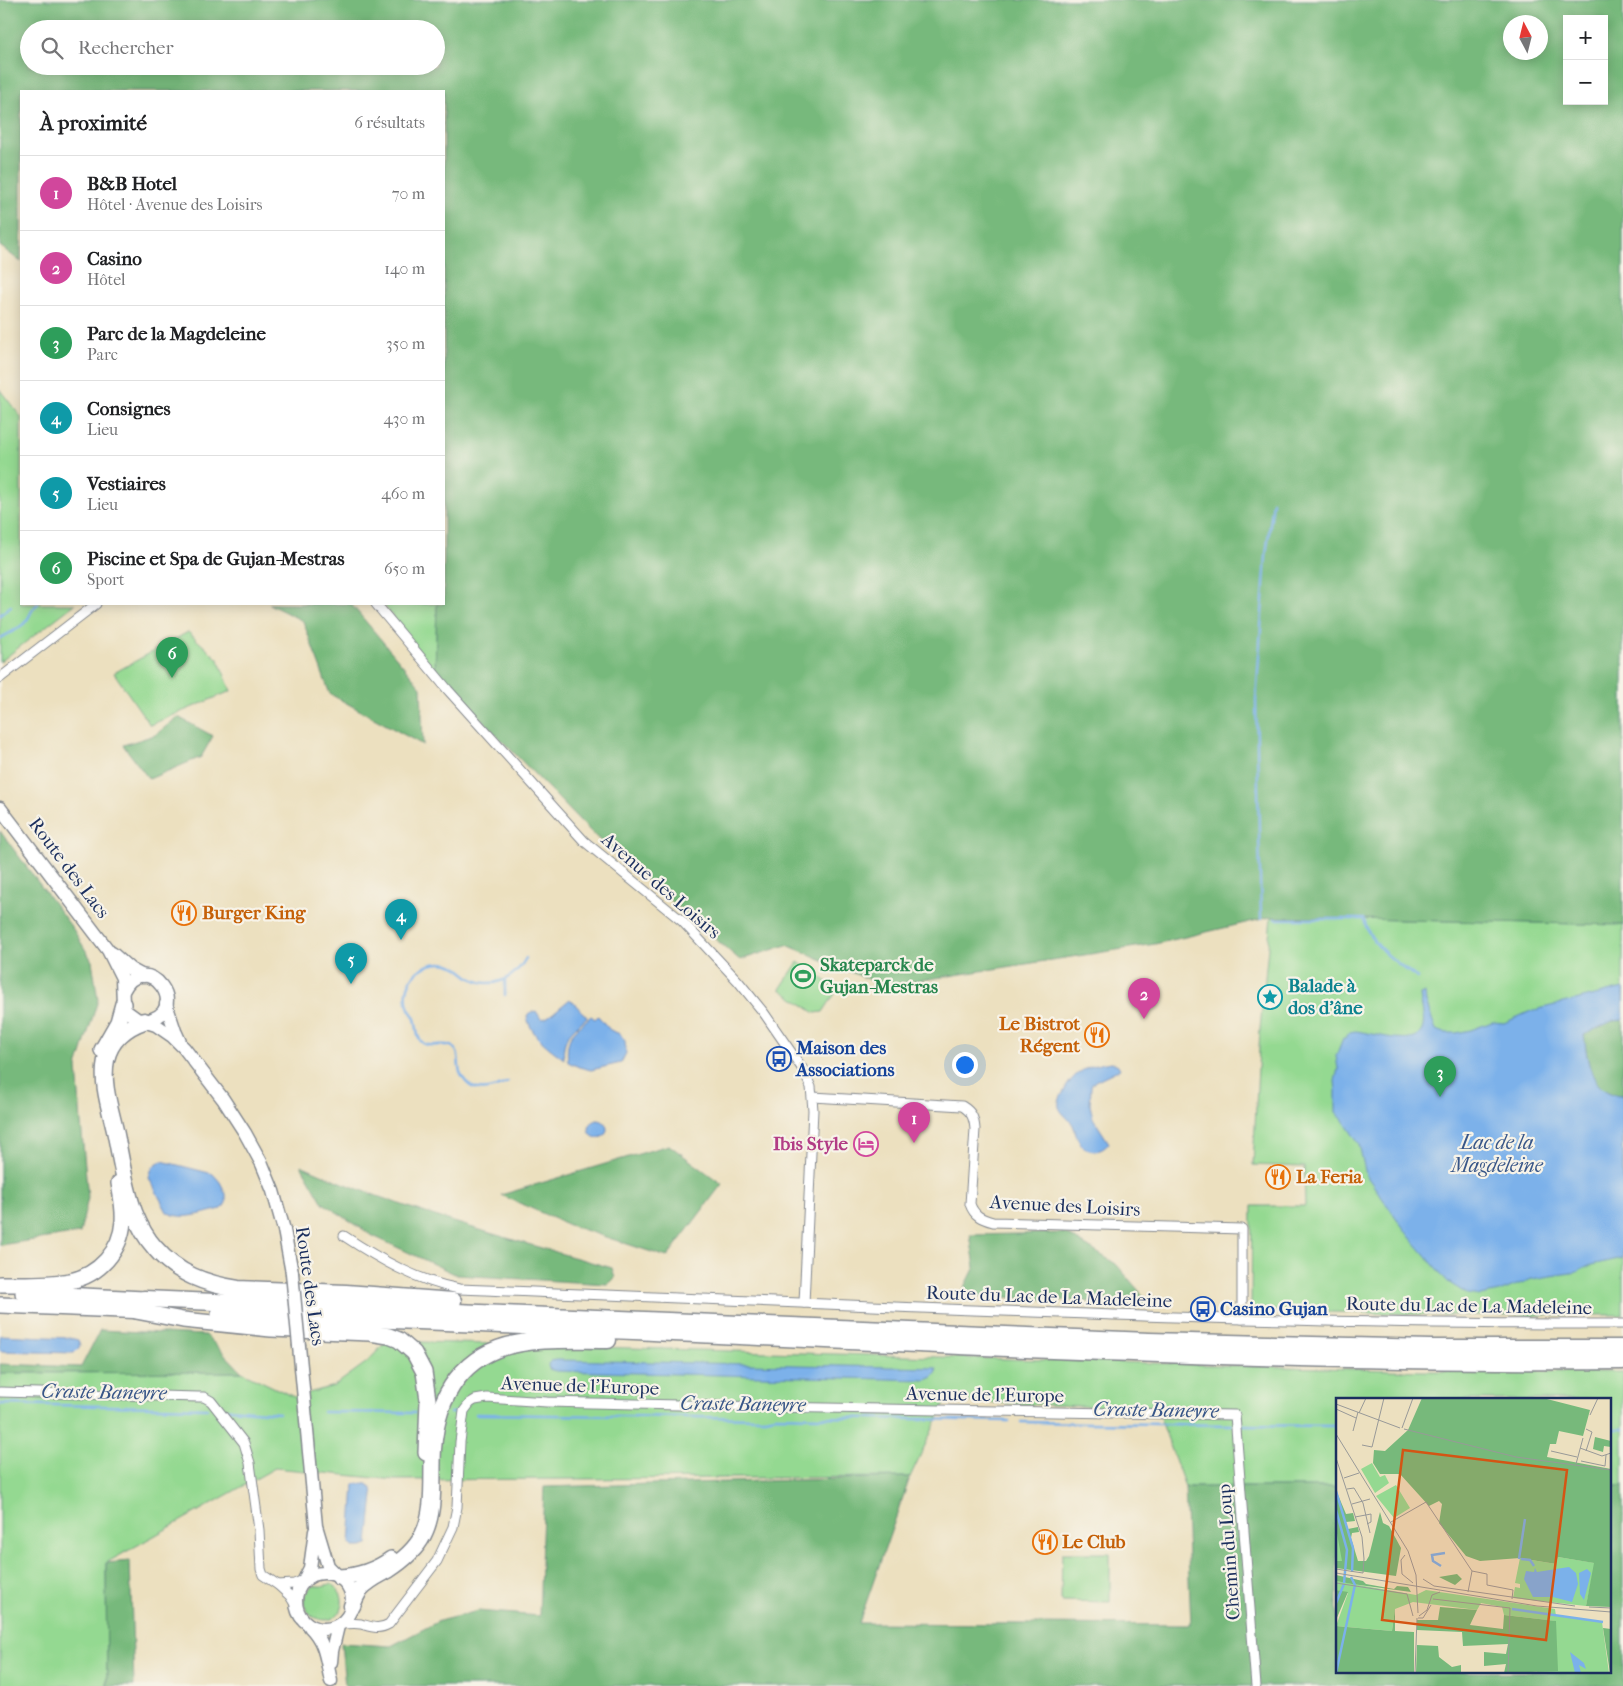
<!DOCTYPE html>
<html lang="fr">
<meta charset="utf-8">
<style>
:root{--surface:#fff;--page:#f2f2f2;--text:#202124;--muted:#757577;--line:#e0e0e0;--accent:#7c3aed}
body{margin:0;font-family:"IM FELL French Canon",serif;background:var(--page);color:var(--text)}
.controls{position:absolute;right:15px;top:15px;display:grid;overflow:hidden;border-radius:0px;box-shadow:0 2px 12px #0003}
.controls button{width:45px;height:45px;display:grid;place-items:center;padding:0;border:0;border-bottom:1px solid var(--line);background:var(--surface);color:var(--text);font:25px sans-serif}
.compass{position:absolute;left:1503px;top:15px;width:45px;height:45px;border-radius:50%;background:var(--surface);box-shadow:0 2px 12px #0003;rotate:353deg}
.you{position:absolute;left:964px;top:1064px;width:18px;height:18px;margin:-12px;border:4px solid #fff;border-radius:50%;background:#1a73e8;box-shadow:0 0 0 8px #1a73e833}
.badge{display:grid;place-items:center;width:32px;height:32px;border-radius:50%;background:var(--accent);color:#fff;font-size:16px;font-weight:700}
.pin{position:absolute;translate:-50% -41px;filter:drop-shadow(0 1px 2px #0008)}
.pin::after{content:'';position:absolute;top:26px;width:18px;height:15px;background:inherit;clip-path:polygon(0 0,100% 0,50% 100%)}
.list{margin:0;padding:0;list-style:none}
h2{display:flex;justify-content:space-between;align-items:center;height:65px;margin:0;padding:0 20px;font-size:21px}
h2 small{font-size:16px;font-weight:400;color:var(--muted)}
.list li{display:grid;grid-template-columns:32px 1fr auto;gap:15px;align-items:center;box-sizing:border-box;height:75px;padding:0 20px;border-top:1px solid var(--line)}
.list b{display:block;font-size:19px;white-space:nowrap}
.list p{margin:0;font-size:16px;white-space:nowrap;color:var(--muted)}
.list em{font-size:16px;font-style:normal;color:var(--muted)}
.icon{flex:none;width:28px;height:28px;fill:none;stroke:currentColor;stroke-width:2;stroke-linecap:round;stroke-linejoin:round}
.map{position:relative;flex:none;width:1623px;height:1686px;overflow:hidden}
.search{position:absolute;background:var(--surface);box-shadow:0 2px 12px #0003;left:20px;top:20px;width:425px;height:55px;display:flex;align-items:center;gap:12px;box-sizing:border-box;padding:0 18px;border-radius:28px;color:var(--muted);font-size:19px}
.panel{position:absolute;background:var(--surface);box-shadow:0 2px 12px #0003;left:20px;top:90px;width:425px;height:515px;border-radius:0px}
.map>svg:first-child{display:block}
.green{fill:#94d991;stroke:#588478}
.forest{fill:#77b97b;stroke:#49746c;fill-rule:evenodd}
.water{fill:#7bb1ea;stroke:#4b70a4}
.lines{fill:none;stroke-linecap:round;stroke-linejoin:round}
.stream{stroke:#7bb1ea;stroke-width:2.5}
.minor-casing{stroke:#84888e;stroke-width:11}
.secondary-casing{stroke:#84888e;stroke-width:15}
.trunk-casing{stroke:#84888e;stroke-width:18}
.motorway-casing{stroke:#84888e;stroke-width:19}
.minor{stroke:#fff;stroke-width:9}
.secondary{stroke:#fff;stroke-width:12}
.trunk{stroke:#fff;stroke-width:15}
.motorway{stroke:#fff;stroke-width:16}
.secondary-bridge-casing{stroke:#84888e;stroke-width:15;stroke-linecap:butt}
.secondary-bridge{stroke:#fff;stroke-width:12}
.labels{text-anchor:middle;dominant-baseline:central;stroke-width:4.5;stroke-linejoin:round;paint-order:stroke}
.street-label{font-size:19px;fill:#1b2f5e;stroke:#f7f3e8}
.food-label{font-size:19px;font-weight:bold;fill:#c56008;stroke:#f7f3e8;text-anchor:start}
.leisure-label{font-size:19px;font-weight:bold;fill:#27864d;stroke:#f7f3e8;text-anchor:start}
.culture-label{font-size:19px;font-weight:bold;fill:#0d838f;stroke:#f7f3e8;text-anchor:start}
.transit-label{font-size:19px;font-weight:bold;fill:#164399;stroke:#f7f3e8;text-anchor:start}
.hotel-label{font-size:19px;font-weight:bold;fill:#b23c85;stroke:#f7f3e8;text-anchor:end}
.water-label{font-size:20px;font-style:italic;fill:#385688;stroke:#f7f3e8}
.inset-river{fill:none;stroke:#7bb1ea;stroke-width:2.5}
.inset-road{fill:none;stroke:#989998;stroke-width:1}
.view{fill:#d45514;fill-opacity:0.15;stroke:#d45514;stroke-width:2.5}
.inset-edge{fill:none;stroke:#1b2f5e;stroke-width:2.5}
</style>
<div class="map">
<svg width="1623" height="1686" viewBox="0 0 1623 1686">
<rect width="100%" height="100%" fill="#f7f3e8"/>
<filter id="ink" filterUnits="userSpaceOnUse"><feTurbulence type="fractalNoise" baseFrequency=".02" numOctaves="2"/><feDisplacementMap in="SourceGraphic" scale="10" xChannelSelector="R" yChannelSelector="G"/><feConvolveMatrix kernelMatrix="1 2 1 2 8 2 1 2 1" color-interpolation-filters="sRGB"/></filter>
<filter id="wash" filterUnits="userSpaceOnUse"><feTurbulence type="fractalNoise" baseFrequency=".0096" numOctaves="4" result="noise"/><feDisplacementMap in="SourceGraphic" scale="20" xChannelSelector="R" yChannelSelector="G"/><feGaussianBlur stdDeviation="1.12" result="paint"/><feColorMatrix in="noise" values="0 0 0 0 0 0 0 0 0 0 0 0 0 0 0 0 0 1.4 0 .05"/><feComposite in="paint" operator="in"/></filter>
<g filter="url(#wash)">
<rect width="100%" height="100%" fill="#ece0bf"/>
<g class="green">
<polygon points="0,390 21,417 21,604 75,604 0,662"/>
<polygon points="383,604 437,604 435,672"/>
<polygon points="188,632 218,659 231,691 150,725 114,673"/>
<polygon points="1271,917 1623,925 1623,1315 1441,1315 1251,1310 1252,1206 1305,1206 1304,1167 1253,1165 1260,1029"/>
<polygon points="798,962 838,989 823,1012 815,1013 780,989"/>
<polygon points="387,1341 1423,1371 1623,1372 1623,1486 1609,1486 1609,1400 1337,1400 1337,1487 1185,1487 1157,1409 946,1401 910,1477 395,1480 275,1468 106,1563 107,1686 0,1686 0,1373 242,1372 294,1397 334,1386 367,1362"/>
<polygon points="1062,1553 1110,1553 1110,1602 1061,1601"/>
<path d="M331,1584C338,1588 343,1594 342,1603C338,1638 284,1612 312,1586H322Z"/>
</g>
<g class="forest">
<path d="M0,0H1623V925L1271,917L1155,944L884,986L787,945L740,960L596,837L435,672L437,604H444V91H21V262L0,246ZM1567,19H1604V101H1567ZM1510,22H1540V52H1510ZM29,29H436V66H29Z"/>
<polygon points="269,604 351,604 421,687 423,745 330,694 303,621"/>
<polygon points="178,717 213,736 201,757 149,779 123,745 155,735"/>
<polygon points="0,831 73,929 92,961 98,1000 77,1067 81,1123 88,1198 80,1233 0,1245"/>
<path d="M1623,1020V1095C1590,1096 1587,1060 1584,1034L1612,1021Z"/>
<polygon points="669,1145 722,1184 667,1257 569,1225 501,1195"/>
<path d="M301,1165C400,1210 507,1238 612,1268L615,1278L607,1284L457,1275L373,1236L323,1203Z"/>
<polygon points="1065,1233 1116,1264 1151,1305 961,1295 975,1267 970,1235"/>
<polygon points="100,1330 206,1335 242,1372 0,1373 0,1364 81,1367"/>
<polygon points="910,1477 859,1623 1191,1625 1185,1487 1337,1487 1337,1672 1609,1672 1609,1486 1623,1486 1623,1686 345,1686 341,1643 391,1646 439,1621 478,1611 539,1616 544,1487"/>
<polygon points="130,1561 134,1686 107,1686 106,1563"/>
</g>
<g class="water">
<path d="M1623,988V1020L1612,1021L1584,1035C1587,1060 1591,1096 1623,1095V1258L1591,1265L1577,1272L1532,1279L1499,1292L1480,1296L1467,1294L1448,1282L1409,1236L1366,1175L1359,1144L1343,1120L1336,1112V1091L1335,1081L1338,1069L1336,1056L1343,1038H1345L1350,1032L1355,1031C1369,1032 1416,1048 1422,1030C1426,1021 1421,1005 1420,995L1425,993L1426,1002L1436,1030L1445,1033H1456L1471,1030L1492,1022L1504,1023L1531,1011Z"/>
<path d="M570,999L587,1017C573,1030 561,1037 564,1059C549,1048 530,1035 527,1016L529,1013L536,1011L541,1019L546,1018L552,1014Z"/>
<path d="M591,1016L595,1019L598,1016L610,1030L620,1034L625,1041L626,1053L621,1063L591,1070L579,1067L568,1062C565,1036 573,1032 591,1016Z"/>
<path d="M1112,1062L1118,1065L1120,1069L1095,1081L1091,1086L1090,1105L1093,1118L1109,1143C1102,1153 1088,1154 1080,1143C1076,1138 1076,1131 1073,1125C1070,1119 1061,1114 1059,1107C1058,1102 1060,1098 1063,1093C1074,1071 1088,1065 1112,1062Z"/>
<circle cx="598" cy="1129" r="9"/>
<path d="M162,1161L213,1174L220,1182L226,1194V1203L222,1209C205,1212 183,1222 167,1212L149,1178C151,1169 153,1164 162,1161Z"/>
<polygon points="0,1335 70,1338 78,1340 80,1345 78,1349 74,1353 0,1351"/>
<polygon points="557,1360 936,1368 937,1372 933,1377 926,1380 556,1371 549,1369 548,1364 551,1361"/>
<polygon points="354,1484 368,1484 372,1489 373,1495 368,1544 362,1547 353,1547 350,1544"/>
</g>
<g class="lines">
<g class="stream">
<polyline points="0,615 11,606"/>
<path d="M0,638C9,633 21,629 27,620C31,614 31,609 38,604"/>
<polyline points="1261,919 1256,700 1266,555 1273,502 1270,525"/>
<path d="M1275,919H1364C1369,946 1397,962 1417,978"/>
<polyline points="505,995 505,980"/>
<path d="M508,1082C490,1091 470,1096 460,1072C457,1063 461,1053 453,1047C443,1041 432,1049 423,1043C415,1037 418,1027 415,1019C414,1015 411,1013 409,1009C405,1001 406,988 411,980C419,965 439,959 454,966C461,969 466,976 473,979C495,990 516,977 526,958"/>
<polyline points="0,1404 207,1408"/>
<polyline points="228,1409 279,1413"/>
<polyline points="323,1412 415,1413"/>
<polyline points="450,1413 457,1413"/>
<polyline points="476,1414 766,1418 775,1416 1009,1421"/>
<polyline points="1021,1422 1232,1425"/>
<polyline points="1241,1425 1337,1426"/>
<polyline points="1609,1429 1623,1429"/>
</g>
</g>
</g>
<g filter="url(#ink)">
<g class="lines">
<defs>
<g id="minor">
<polyline points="376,604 448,690 584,841 682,921 738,981 764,1013 802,1068 811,1087 813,1110 804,1303"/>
<polyline points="0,678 96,604"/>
<path d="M813,1097L962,1106C972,1112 974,1118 975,1129L970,1204C974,1216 982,1219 993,1222L1242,1229V1319"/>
<path d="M344,1236C379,1259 417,1281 459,1289C847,1304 1235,1325 1623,1324"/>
<polyline points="0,1392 199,1397 204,1397 211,1401 244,1443 250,1463 259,1530 261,1569 263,1575 278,1585 290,1596 295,1604"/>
<polyline points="278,1585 294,1584 304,1580"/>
<path d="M340,1624C347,1624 355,1623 361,1624C372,1627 379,1630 389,1624L437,1561L453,1527L457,1507L460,1442L464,1411L470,1403L475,1400L487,1398L547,1402L768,1407L1235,1415L1256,1686"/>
</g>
<g id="secondary">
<polyline points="0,808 108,950 122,978 123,1004 126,1011 137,1019 156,1025 172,1036 184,1048 223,1099 245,1133 262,1164 273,1191 284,1230 292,1273"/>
<polyline points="112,953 130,969 143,976"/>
<path d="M123,991C146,946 196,1013 144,1021"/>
<polyline points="166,1004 175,1031 180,1042"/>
<polyline points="299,1346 316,1526 328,1566 337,1575"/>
<circle cx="324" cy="1601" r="28"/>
<polyline points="304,1580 310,1568 315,1531"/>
<path d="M310,1627C326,1643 326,1660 331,1681"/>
<polyline points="331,1662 332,1651 338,1626"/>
</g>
<g id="trunk">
<polyline points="102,1050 118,1022 123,1004"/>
<path d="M0,1284C23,1284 47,1285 70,1281C99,1275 121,1251 123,1221C124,1208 121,1196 119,1183"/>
<polyline points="23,1293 144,1299"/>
<polyline points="0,1305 146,1311"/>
<polyline points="136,1311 183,1320 271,1329 370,1333 389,1336 399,1340 414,1353 424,1372 428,1400 426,1453"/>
<polyline points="219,1314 458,1323"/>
<path d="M339,1577C357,1576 376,1570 391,1559"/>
</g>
<g id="motorway">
<path d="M144,1021C126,1027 110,1040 106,1060C101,1084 111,1111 116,1135C121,1160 125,1188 134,1212C139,1225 146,1238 155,1248C177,1274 206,1284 238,1289L346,1293L453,1301"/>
<polyline points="144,1299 1149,1341 1430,1348 1623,1348"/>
<path d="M458,1323C846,1340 1235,1364 1623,1361"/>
<path d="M352,1606C354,1600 357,1594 360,1589C368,1580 379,1575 388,1570C402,1561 416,1549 423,1535C436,1510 431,1477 433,1449C437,1395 463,1352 521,1343C549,1338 579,1340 608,1340"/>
</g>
</defs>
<use href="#minor" class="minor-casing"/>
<use href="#secondary" class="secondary-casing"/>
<use href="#trunk" class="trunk-casing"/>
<use href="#motorway" class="motorway-casing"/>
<use href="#minor" class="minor"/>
<use href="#secondary" class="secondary"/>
<use href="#trunk" class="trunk"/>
<use href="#motorway" class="motorway"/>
<defs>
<polyline id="secondary-bridge" points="292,1273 299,1346"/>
</defs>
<use href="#secondary-bridge" class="secondary-bridge-casing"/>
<use href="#secondary-bridge" class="secondary-bridge"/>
</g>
</g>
<defs>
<symbol id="restaurant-ring" viewBox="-11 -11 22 22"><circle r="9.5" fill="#f7f3e8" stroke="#e8710a" stroke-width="1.5"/><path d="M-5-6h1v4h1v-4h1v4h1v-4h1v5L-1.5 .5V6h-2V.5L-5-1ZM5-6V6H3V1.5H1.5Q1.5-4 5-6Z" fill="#e8710a"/></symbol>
<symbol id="stadium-ring" viewBox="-11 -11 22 22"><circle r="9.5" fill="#f7f3e8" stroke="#2e9e5b" stroke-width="1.5"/><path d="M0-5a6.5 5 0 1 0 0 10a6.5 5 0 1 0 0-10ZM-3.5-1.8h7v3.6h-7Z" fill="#2e9e5b"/></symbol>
<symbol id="sight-ring" viewBox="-11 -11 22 22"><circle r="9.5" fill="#f7f3e8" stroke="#0f9aa8" stroke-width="1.5"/><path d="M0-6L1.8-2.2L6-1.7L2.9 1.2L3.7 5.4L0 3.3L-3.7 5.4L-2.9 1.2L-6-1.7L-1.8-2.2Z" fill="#0f9aa8"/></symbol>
<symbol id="bus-ring" viewBox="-11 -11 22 22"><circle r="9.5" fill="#f7f3e8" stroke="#1a4fb4" stroke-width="1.5"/><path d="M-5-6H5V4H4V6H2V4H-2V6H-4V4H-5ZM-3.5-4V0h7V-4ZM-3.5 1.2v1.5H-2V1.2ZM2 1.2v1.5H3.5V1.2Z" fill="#1a4fb4"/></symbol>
<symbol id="hotel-ring" viewBox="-11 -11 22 22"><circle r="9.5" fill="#f7f3e8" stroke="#d1479c" stroke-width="1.5"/><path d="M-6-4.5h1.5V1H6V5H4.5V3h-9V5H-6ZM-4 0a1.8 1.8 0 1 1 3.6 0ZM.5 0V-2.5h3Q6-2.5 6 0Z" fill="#d1479c"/></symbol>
</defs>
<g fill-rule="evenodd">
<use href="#restaurant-ring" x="170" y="899" width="28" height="28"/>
<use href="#stadium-ring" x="789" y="962" width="28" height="28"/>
<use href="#sight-ring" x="1256" y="983" width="28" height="28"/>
<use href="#restaurant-ring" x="1083" y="1021" width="28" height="28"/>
<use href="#bus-ring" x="765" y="1045" width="28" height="28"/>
<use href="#hotel-ring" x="852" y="1130" width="28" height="28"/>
<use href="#restaurant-ring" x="1264" y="1163" width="28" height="28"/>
<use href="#bus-ring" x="1189" y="1295" width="28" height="28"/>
<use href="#restaurant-ring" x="1031" y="1528" width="28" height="28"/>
</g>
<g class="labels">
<g class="street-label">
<text transform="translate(69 868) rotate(53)">Route des Lacs</text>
<text transform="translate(661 886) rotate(41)">Avenue des Loisirs</text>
<text transform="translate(1065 1206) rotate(3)">Avenue des Loisirs</text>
<text transform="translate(310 1286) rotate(82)">Route des Lacs</text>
<text transform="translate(1049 1297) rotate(2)">Route du Lac de La Madeleine</text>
<text transform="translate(1469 1306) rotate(1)">Route du Lac de La Madeleine</text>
<text transform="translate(580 1386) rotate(2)">Avenue de l'Europe</text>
<text transform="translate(985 1395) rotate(1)">Avenue de l'Europe</text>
<text transform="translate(1229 1552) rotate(-94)">Chemin du Loup</text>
</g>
<g class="food-label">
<text x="202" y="913">Burger King</text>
<text x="1080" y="1024" text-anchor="end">Le Bistrot<tspan x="1080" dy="22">Régent</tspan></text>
<text x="1296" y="1177">La Feria</text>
<text x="1062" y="1542">Le Club</text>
</g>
<g class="leisure-label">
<text x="820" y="965">Skateparck de<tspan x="820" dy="22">Gujan-Mestras</tspan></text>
</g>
<g class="culture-label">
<text x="1288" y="986">Balade à<tspan x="1288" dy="22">dos d'âne</tspan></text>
</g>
<g class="transit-label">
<text x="796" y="1048">Maison des<tspan x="796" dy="22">Associations</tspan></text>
<text x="1220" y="1309">Casino Gujan</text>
</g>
<g class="hotel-label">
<text x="848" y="1144">Ibis Style</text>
</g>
<g class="water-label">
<text x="1497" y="1142">Lac de la<tspan x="1497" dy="23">Magdeleine</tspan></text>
<text transform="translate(104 1392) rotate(1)">Craste Baneyre</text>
<text transform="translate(743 1404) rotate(1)">Craste Baneyre</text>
<text transform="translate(1156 1410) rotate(1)">Craste Baneyre</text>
</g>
</g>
<g transform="translate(1336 1398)">
<rect width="275" height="275" fill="#ece0bf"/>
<path d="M36,65L44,79L49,77L53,85L39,95L25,71ZM60,87L74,110L58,120L40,98ZM0,130L6,152V164L0,163ZM222,159L259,165L250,208L177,200L179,189L184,190V186L179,185L184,160L220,166ZM0,183L80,197L90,192L219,211L220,218L266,224L273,275H172L201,274L219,223L168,217L166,209L145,205L141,212L77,204L59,211L56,233L0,228L12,195L0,192Z" fill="#94d991"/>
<path d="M86,0H207L254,12L247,38L223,33L220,46H214L211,59L275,71V209L250,208L258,165L222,159L220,166L184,160L144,163L130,158L103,125L106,106L103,103L93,108L64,76H44L37,65L38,52L49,53L72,32ZM259,39L275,43V49L268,48L267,54L257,51ZM0,92L10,116L17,115L19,123L10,124L12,131L22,129L23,134L16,135L15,140L22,163H30L33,158L44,114L47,125L53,128L65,150L60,178L0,170V163H6L0,130ZM121,176L126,181L119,187L103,179ZM0,177L27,183L30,186L58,191L61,188L72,189L75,194L16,186L0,183ZM0,192L12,194L0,222ZM104,209L141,212L134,227L167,231L168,217L220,223L222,273L168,275L170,266L148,268V254L170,256L172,246L127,248L126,234L81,232V222H102ZM59,211V233L78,234V275H0V228L56,233ZM267,230L275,231V275H274ZM81,247L102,248L103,259L116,269L125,267V275H80Z" fill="#77b97b"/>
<path d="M233,169L240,175L242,186L236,204L217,199H197L188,181L190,173L198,174L199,170L201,174ZM251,171L255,175L248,202L244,196L243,175ZM234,254L248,265L250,271L243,267L245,275H239Z" fill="#7bb1ea"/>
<path class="inset-river" d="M0,93L17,150L16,174M0,112L11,152L8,185M183,161L189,121M185,161L194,162L198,168M105,168L97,163L96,157L109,155M0,205L8,186M176,211L267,224M0,275L19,187L15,179"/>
<path class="inset-road" d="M0,6L64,30M0,11L20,20M23,15L30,0M254,17L262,0M66,30L77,0M68,31L180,59L275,72M250,31L256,34L250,53M17,33L22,14M0,36L72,153L80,177L82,215M26,47L36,49L48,0M244,50L266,58L275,55M215,53L241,59M0,60L26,139L28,161L27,175L0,171M245,63L269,68L270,57M240,66L247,40M8,80L23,75M11,91L18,90L27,105L34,135M16,106L34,101M19,119L35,116V124L31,126M55,124L90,104L136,173M69,157L65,162L66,176L77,185M136,173L151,176V187L177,192L176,201M0,175L201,208L275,214M87,181L98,188L239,208M0,185L71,196L77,218M132,194L136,173M97,201L174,210L172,275M253,209L275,210M83,218L91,212L96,197L104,194M82,220H87L95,207M79,275L81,220"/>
<path class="view" d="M67,52L231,72L210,242L46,222Z"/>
<rect width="275" height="275" class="inset-edge"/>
</g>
</svg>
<div class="controls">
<button>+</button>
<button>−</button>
</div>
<svg class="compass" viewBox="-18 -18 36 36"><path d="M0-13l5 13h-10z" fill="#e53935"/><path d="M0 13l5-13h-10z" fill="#757577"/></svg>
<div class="you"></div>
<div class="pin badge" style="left:914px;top:1143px;background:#d1479c">1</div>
<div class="pin badge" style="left:1144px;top:1019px;background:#d1479c">2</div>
<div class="pin badge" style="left:1440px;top:1097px;background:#2e9e5b">3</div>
<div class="pin badge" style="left:401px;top:940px;background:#0f9aa8">4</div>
<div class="pin badge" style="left:351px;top:984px;background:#0f9aa8">5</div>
<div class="pin badge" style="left:172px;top:678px;background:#2e9e5b">6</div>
<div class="search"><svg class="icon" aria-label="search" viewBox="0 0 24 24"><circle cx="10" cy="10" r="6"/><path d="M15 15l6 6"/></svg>Rechercher</div>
<section class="panel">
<h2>À proximité<small>6 résultats</small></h2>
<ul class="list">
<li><span class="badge" style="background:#d1479c">1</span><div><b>B&amp;B Hotel</b><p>Hôtel · Avenue des Loisirs</p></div><em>70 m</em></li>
<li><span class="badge" style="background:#d1479c">2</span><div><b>Casino</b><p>Hôtel</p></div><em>140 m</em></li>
<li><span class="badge" style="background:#2e9e5b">3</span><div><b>Parc de la Magdeleine</b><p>Parc</p></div><em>350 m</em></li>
<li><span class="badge" style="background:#0f9aa8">4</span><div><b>Consignes</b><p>Lieu</p></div><em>430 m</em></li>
<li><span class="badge" style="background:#0f9aa8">5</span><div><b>Vestiaires</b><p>Lieu</p></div><em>460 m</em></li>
<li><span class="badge" style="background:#2e9e5b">6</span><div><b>Piscine et Spa de Gujan-Mestras</b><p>Sport</p></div><em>650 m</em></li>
</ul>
</section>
</div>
